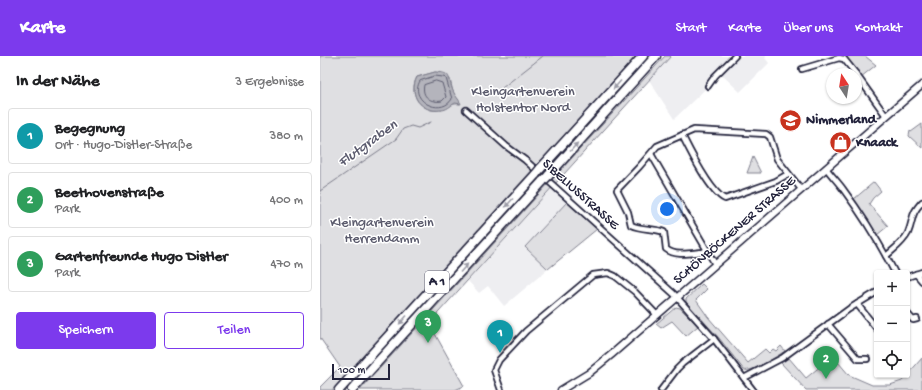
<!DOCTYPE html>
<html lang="de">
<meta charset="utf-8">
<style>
:root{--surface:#fff;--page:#f2f2f2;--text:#202124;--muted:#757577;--line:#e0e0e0;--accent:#7c3aed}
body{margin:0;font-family:"Gochi Hand",sans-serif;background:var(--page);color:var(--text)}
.controls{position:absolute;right:12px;bottom:12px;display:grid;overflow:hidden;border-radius:4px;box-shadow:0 1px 3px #0004}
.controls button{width:36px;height:36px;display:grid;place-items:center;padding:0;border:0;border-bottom:1px solid var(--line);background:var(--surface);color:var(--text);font:20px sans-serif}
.compass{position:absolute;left:506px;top:12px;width:36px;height:36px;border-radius:50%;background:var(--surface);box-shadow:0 1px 3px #0004;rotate:348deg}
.scale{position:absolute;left:12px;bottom:10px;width:58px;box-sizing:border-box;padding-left:4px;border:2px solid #22223b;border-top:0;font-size:11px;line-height:14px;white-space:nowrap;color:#22223b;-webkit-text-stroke:3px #fff;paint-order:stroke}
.you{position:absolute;left:347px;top:153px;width:14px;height:14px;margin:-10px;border:3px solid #fff;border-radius:50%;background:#1a73e8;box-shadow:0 0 0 6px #1a73e833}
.badge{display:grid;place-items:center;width:26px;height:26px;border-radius:50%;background:var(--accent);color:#fff;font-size:13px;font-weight:700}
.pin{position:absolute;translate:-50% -33px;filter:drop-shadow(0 1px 2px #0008)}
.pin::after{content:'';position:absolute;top:21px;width:14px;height:12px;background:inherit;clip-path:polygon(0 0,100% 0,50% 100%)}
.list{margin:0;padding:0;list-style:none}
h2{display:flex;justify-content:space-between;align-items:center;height:52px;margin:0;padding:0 16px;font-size:17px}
h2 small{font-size:13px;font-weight:400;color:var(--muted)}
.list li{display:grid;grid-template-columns:26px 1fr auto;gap:12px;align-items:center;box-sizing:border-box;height:56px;margin:0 8px 8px;padding:0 8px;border:1px solid var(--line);border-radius:4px}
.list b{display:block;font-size:15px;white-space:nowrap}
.list p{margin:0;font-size:13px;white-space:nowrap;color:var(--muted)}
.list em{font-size:13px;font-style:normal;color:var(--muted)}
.actions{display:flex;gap:8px;padding:12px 16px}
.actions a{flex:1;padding:9px 0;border:1px solid var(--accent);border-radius:4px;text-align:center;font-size:14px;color:var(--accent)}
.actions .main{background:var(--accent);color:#fff}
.icon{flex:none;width:22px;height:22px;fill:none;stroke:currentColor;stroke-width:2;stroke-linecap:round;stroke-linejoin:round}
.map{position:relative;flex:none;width:602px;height:334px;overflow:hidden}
header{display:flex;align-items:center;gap:24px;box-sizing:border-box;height:56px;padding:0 20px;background:var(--accent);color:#fff}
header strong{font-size:19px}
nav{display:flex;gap:22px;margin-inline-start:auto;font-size:14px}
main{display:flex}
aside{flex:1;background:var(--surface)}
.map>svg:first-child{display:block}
.built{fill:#eeeef1}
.green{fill:#dfdfe2;stroke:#80808e;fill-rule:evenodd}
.water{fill:#b4b4bc;stroke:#7a7a88}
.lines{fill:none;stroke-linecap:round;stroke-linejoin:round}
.shore{stroke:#5c5c6f;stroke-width:1}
.stream{stroke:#7a7a88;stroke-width:1}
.minor-casing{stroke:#22223b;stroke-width:8}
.secondary-casing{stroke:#22223b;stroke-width:9}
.motorway-casing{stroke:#22223b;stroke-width:11}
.minor{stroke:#fff;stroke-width:4.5}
.secondary{stroke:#fff;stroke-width:6}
.motorway{stroke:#fff;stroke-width:8}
.motorway-bridge-casing{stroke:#22223b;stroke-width:11;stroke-linecap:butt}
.motorway-bridge{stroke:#fff;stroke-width:8}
.oneway{fill:#9c9ca7}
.labels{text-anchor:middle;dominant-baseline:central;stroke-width:3;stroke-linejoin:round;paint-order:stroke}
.shield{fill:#fff;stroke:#646476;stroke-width:1}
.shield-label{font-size:13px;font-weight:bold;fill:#22223b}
.park-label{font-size:14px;fill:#5b5b6d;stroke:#fff}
.poi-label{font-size:14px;font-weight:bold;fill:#22223b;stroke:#fff;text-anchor:start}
.street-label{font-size:14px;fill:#22223b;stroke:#fff}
.water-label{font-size:15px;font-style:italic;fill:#5c5c6f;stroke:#fff}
</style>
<header>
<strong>Karte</strong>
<nav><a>Start</a><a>Karte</a><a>Über uns</a><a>Kontakt</a></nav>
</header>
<main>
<aside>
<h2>In der Nähe<small>3 Ergebnisse</small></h2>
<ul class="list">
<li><span class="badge" style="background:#0f9aa8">1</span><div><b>Begegnung</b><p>Ort · Hugo-Distler-Straße</p></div><em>380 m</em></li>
<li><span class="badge" style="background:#2e9e5b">2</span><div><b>Beethovenstraße</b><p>Park</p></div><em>400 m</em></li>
<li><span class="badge" style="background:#2e9e5b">3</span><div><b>Gartenfreunde Hugo Distler</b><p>Park</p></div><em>470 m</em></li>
</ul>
<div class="actions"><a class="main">Speichern</a><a>Teilen</a></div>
</aside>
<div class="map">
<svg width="602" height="334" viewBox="0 0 602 334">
<rect width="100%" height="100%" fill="#fff"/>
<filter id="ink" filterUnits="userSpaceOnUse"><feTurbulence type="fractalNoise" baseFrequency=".025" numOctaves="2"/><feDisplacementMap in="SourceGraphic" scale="8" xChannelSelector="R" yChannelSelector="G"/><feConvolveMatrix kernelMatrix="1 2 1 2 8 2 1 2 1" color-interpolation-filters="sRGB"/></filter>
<g filter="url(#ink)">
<g class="built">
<polygon points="351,0 447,0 445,2 449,7 420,36 401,18 354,63 329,24"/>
<polygon points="232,132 247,146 205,191 228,213 184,250 168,230 159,237 148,225"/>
</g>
<g class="green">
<path d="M0,0H316L12,334H0V331L20,311L0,282ZM115,16L121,17L130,23L133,36L140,48C127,46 119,61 105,51C101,48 98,47 96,42C93,35 93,28 97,21Z"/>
<polygon points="345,0 351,0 109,267 144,330 135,334 40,334"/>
<polygon points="526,0 545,0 556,9 541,21 525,1"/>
<polygon points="602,68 602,92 589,80 590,75 591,76"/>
<polygon points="433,101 441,117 427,117"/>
<polygon points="554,126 561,135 553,142 549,148 568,170 557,179 534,143"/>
<polygon points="247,146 277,173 228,213 205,191"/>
<path d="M382,228L387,233L376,244L388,261L428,307L445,293L449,297L453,293L456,295L461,290L465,295C457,300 432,317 424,314L399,282L366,246V243Z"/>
<polygon points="356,251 360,252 378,270 366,280 352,265 341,272 336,268"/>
<polygon points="513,300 529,319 552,329 570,329 582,325 602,302 602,334 486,334 461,307 469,302 486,322"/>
</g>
<path class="water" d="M115,16C133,17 127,21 133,35C135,40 139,43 141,48L135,47C130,50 127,54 121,54C101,57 88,39 97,21Z"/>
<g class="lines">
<g class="shore">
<path d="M115,20L123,21L126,22L132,43C121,61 88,45 100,25Z"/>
<path d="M116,25L122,27L126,41L122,45C111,47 101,41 104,29Z"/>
</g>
<g class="stream">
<polyline points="182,32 223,0"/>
<polyline points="0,135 76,83 83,73 91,70 98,72 111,66"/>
</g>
<defs>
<g id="minor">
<polyline points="482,13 519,2 524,3 536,18"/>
<polyline points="536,18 566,60"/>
<polyline points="388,30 395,20 415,0"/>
<polyline points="146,54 186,90 205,104 354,238 394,283 433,334"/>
<path d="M362,79C370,95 390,136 405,143L456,125L468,118"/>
<polyline points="331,98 395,208"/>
<path d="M506,112C511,119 518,126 523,133C543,160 560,188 575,217"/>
<path d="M386,194L383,196C371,197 356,201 346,193L344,176C334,172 321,174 311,169L308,156L297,134L319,111L337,90L374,74L446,78L450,81L457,103L481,133"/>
<path d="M566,200C574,193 583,187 588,177C594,162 590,159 602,146"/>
<polyline points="596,218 602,225"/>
<polyline points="587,221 602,216"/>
<polyline points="537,248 557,273"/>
<polyline points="587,257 593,264 597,263"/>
<polyline points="508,268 538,303 547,303"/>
<polyline points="424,322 462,302 529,253 557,236"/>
<polyline points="181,334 174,314 179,304 206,275 273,219 288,217 295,220 315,236 337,259"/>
<polyline points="341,334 357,313 363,307 394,283"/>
</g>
<polyline id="secondary" points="241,334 269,317 291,299 602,29"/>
<g id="motorway">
<polyline points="220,113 323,0"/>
<polyline points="228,120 336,0"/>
<polyline points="19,334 216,118"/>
<polyline points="32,334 223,125"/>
</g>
</defs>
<use href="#minor" class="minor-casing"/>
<use href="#secondary" class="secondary-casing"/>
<use href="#motorway" class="motorway-casing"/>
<use href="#minor" class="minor"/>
<use href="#secondary" class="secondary"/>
<use href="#motorway" class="motorway"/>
<defs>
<g id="motorway-bridge">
<polyline points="216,118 220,113"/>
<polyline points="223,125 228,120"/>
</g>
</defs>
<use href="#motorway-bridge" class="motorway-bridge-casing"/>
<use href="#motorway-bridge" class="motorway-bridge"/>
</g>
<defs><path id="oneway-solid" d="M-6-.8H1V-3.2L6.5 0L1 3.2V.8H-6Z"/></defs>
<g class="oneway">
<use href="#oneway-solid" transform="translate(297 29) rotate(132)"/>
<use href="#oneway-solid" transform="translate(254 91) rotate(-48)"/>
<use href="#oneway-solid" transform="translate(189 147) rotate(132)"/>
<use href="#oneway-solid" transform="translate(144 212) rotate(-48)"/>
<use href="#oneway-solid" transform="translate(83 264) rotate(132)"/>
</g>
</g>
<defs>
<symbol id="school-disc" viewBox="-11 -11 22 22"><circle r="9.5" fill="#c8321e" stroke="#fff"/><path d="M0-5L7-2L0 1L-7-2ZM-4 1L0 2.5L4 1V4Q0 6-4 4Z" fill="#fff"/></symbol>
<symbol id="shop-disc" viewBox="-11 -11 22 22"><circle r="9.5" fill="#c8321e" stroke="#fff"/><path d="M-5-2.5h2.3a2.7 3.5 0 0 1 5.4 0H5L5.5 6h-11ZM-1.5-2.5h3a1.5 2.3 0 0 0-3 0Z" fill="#fff"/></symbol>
</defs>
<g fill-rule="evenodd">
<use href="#school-disc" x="458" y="52" width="25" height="25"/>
<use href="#shop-disc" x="508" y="74" width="25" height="25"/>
</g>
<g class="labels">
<rect class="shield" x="105" y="215" width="24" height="22" rx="3"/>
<g class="shield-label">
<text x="117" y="226">A 1</text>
</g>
<g class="park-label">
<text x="203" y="36">Kleingartenverein<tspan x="203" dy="16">Holstentor Nord</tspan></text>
<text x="62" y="167">Kleingartenverein<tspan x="62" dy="16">Herrendamm</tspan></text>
</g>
<g class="poi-label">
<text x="486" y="64">Nimmerland</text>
<text x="536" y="87">Knaack</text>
</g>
<g class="street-label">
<text transform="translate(260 139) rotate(42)">SIBELIUSSTRASSE</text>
<text transform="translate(415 175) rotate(-41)">SCHÖNBÖCKENER STRASSE</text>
</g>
<g class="water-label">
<text transform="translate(48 88) rotate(-36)">Flutgraben</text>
</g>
</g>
</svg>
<div class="controls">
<button>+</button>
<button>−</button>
<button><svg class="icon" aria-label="locate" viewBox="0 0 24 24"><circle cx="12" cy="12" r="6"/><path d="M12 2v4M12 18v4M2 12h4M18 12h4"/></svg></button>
</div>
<svg class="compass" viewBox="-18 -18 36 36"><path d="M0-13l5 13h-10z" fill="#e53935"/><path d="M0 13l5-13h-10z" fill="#757577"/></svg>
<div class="scale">100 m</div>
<div class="you"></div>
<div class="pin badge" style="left:180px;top:297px;background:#0f9aa8">1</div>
<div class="pin badge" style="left:506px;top:323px;background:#2e9e5b">2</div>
<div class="pin badge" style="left:108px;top:287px;background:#2e9e5b">3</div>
</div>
</main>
